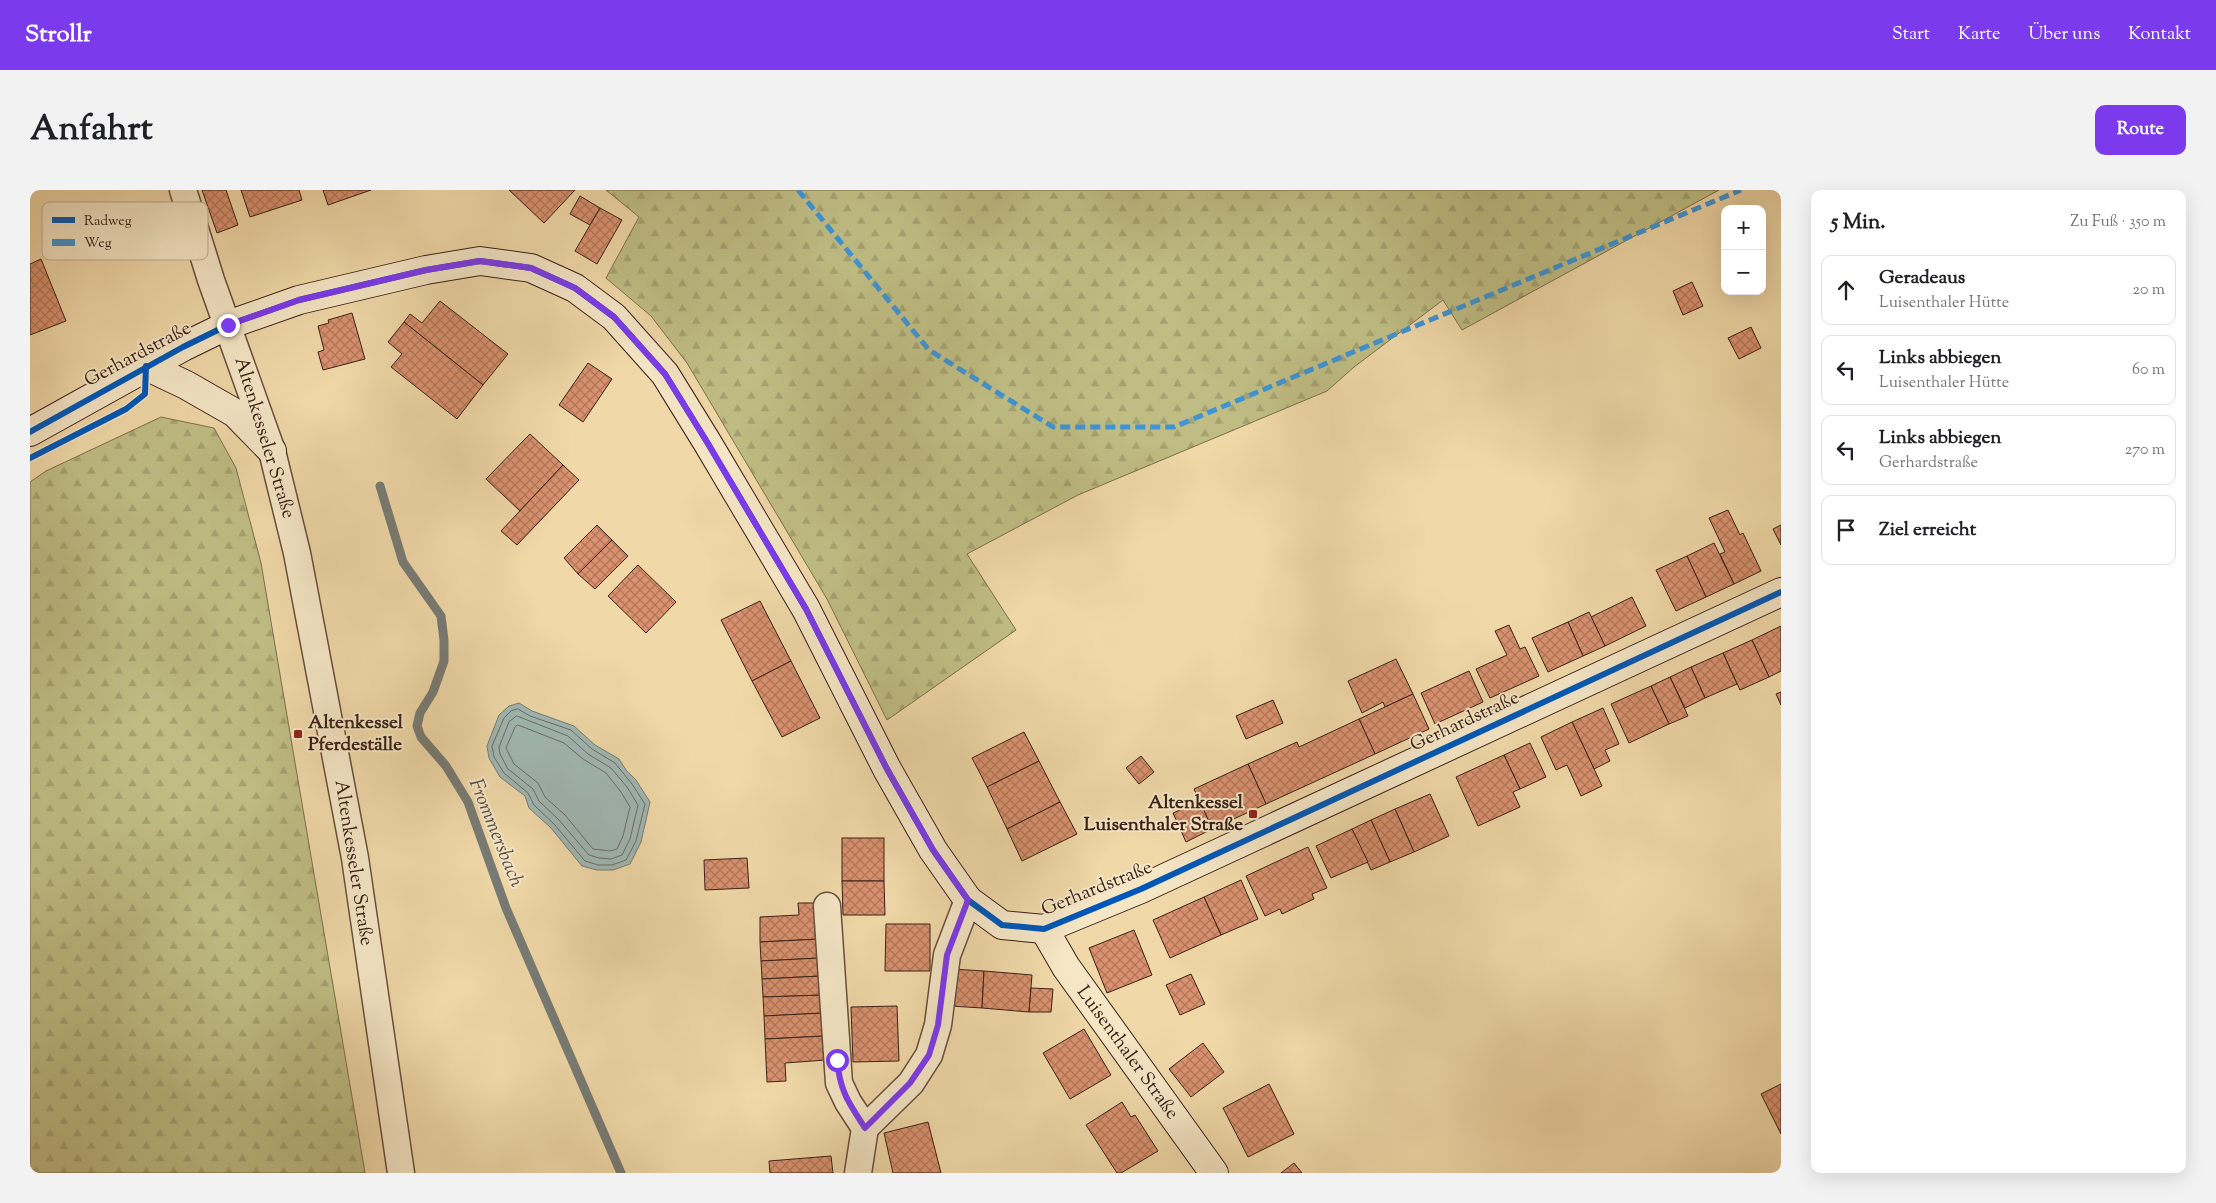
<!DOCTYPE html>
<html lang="de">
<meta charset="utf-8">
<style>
:root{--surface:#fff;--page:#f2f2f2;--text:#202124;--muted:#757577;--line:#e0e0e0;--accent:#7c3aed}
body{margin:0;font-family:"Sorts Mill Goudy",serif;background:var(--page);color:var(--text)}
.controls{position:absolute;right:15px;top:15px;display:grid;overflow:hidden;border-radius:10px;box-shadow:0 5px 20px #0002}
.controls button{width:45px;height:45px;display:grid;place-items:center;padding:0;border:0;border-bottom:1px solid var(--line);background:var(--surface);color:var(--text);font:25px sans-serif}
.stop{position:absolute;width:15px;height:15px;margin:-11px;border:4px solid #7c3aed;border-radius:50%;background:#fff}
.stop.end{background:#7c3aed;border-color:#fff;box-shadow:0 1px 5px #0008}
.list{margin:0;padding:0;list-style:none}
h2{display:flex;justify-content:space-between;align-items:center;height:65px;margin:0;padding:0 20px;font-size:21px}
h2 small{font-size:16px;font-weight:400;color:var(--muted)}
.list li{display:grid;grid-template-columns:32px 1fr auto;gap:15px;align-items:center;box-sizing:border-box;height:70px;margin:0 10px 10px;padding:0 10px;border:1px solid var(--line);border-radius:10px}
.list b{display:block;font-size:19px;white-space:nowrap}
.list p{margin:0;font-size:16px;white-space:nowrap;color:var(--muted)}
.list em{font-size:16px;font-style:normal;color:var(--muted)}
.icon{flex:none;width:28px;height:28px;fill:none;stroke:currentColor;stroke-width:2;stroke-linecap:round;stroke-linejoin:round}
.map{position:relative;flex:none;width:1751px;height:983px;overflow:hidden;border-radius:10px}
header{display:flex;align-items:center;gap:30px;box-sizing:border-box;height:70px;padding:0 25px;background:var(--accent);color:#fff}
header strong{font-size:24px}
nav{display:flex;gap:28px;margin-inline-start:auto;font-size:18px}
.intro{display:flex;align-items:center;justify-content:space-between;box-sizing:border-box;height:120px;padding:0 30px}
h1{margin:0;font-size:35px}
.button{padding:12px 22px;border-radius:10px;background:var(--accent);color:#fff;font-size:18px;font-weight:700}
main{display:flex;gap:30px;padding:0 30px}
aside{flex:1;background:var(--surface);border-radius:10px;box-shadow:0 5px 20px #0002}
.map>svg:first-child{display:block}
.forest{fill:url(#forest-firs);stroke:#7c6e4e}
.water{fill:#9fb7b3;stroke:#777b75}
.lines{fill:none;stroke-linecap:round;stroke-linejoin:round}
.shore{stroke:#6c6c65;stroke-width:1}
.stream{stroke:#777b75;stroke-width:9}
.building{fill:url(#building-cross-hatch);stroke:#3a2017}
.street-casing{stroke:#684e3b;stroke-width:29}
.secondary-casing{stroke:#3a2017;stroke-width:30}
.street{stroke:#f5e6c6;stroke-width:26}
.secondary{stroke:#f5e6c6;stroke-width:28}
.quiet{stroke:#3e94d4;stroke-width:5;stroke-dasharray:10 5;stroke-linecap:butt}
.cycleway-casing{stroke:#f5e6c6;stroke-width:9}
.cycleway{stroke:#0057b8;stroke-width:6}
.route{stroke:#7c3aed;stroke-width:6}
.poi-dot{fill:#8f2418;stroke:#f5e6c6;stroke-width:2}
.labels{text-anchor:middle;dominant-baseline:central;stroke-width:4;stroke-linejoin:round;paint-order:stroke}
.street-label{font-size:19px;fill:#3a2017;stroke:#f5e6c6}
.poi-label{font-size:19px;font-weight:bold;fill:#3a2017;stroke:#f5e6c6;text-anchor:start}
.water-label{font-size:20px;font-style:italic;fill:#584d46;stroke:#f5e6c6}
.key{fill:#f5e6c6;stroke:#bdab92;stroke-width:1}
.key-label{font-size:14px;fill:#3a2017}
</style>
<header>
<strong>Strollr</strong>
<nav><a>Start</a><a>Karte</a><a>Über uns</a><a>Kontakt</a></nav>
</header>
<div class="intro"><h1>Anfahrt</h1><a class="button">Route</a></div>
<main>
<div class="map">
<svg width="1751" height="983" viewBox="0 0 1751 983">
<defs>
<pattern id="forest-firs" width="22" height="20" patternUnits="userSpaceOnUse" patternTransform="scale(1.25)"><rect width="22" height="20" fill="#bfbd84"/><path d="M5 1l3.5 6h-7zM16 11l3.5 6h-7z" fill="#a5a271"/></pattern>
<pattern id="building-cross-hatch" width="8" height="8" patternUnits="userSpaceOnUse" patternTransform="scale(1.25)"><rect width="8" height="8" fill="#d9916f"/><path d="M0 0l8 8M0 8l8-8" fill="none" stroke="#b1765a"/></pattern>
</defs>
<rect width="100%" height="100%" fill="#f0d8a8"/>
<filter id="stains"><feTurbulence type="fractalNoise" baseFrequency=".004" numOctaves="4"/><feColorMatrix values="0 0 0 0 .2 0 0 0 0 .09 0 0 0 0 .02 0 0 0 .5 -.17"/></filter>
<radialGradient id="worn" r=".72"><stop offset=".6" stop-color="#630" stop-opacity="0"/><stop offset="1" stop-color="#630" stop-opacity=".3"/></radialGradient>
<g class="forest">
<polygon points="576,0 1689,0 1432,140 1413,110 1324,177 1297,201 1048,305 937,364 986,440 857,530 797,409 657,173 621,126 576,88 609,27"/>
<polygon points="131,227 184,238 206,278 231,373 335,983 0,983 0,292 16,281"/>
</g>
<polygon class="water" points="489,513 502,521 544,536 565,555 589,569 596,580 606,590 620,612 611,652 600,674 583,680 567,680 552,676 521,638 499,618 495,606 470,587 459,568 457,556 469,525 479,516"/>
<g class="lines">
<g class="shore">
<polygon points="488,519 500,526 541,540 562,559 585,573 602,594 615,614 606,651 596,670 582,675 568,675 555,671 524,634 504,615 498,603 474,583 464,567 462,556 474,528 481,521"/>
<polygon points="487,526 538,546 558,564 581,578 597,597 608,615 600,649 592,665 581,669 569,668 559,665 529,630 509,611 503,599 478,579 470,564 469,557 479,532"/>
<polygon points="488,535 534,553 553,569 576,583 591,602 600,617 593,646 587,659 580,661 563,659 535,625 515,607 508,593 484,574 476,558 485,537"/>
</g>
<polyline class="stream" points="350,296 373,372 411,426 414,450 414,471 403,502 390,523 387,536 391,547 416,576 438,612 476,718 591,983"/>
</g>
<g class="building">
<polygon points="172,0 196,0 208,35 187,43"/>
<polygon points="211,0 269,0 272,10 220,27"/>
<polygon points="293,0 341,0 298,15"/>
<polygon points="479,0 545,0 514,33"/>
<polygon points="550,6 570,18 560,35 540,24"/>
<polygon points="570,18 592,30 567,74 545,61"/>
<polygon points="11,69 36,131 0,145 0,74"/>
<polygon points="1662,92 1673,116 1653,125 1643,101"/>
<polygon points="410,111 478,164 453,195 374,132 380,124 392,133"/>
<polygon points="322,123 335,169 293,180 288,162 294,160 288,136 299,133 298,130"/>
<polygon points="374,132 453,195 427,229 361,177 372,164 358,152"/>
<polygon points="1721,137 1731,158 1709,169 1698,148"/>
<polygon points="558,173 582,189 553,232 529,215"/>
<polygon points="500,244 533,275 490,321 456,289"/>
<polygon points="533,275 549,290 487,355 471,341"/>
<polygon points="1698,320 1710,345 1713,343 1731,381 1704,394 1690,364 1695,362 1679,328"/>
<polygon points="567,335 582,350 548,384 534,368"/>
<polygon points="1751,335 1751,355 1743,339"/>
<polygon points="582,350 598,366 565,399 548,384"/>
<polygon points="1684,353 1704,394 1676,407 1657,366"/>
<polygon points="1657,366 1676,407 1646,421 1626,380"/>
<polygon points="608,375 646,412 616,443 578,406"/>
<polygon points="1602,407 1616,436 1575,456 1561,427"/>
<polygon points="730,411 761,471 722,491 691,430"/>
<polygon points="1559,422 1575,456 1553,466 1538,432"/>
<polygon points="1538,432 1553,466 1518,482 1502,448"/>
<polygon points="1479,435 1490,459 1495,457 1509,486 1460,508 1446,479 1477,465 1465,441"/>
<polygon points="1751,436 1751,481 1739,487 1722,450"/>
<polygon points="1722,450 1739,487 1710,500 1693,463"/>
<polygon points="1693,463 1707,494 1675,508 1661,477"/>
<polygon points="1366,469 1383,504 1355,517 1353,512 1332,523 1318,491"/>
<polygon points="761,471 790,528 752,547 722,491"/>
<polygon points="1661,477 1675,508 1655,518 1640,487"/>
<polygon points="1439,481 1453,512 1405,534 1391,503"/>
<polygon points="1640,487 1658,526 1639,534 1621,496"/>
<polygon points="1621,496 1639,534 1599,553 1581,514"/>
<polygon points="1751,502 1751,515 1746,504"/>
<polygon points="1383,504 1399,539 1345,564 1329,529"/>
<polygon points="1243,510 1253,533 1216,549 1206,526"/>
<polygon points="1573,518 1589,554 1575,560 1580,571 1564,579 1542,532"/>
<polygon points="1329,529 1345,564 1236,614 1218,574 1267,552 1269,557"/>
<polygon points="1542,532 1572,596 1551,606 1537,575 1526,580 1511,547"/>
<polygon points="994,542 1009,571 957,597 942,568"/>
<polygon points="1500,553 1516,587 1490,599 1474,565"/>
<polygon points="1474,565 1490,599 1483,602 1490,617 1448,636 1426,587"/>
<polygon points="1111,566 1124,582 1109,594 1096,578"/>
<polygon points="1009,571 1030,612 977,639 957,597"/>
<polygon points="1218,574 1236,614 1182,639 1164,599"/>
<polygon points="1400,604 1419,646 1384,662 1365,619"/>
<polygon points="1170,611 1182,639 1156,652 1143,623"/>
<polygon points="1030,612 1047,644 992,671 977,639"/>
<polygon points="1365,619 1384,662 1360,672 1341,630"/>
<polygon points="1341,630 1360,672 1341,680 1322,639"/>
<polygon points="1322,639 1338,672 1301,688 1286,656"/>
<rect x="812" y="648" width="42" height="43"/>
<polygon points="1278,657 1297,698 1282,704 1284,709 1252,724 1250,719 1235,726 1216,686"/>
<polygon points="717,668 719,698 675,700 674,670"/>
<polygon points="1211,690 1228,729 1191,745 1174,707"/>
<polygon points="812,691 854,691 855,725 813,725"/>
<polygon points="1174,707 1191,745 1140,768 1123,730"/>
<polygon points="768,713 787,713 790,749 730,752 730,727 769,725"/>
<polygon points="856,734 900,734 900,781 855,781"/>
<polygon points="1104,740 1122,785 1077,803 1059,758"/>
<polygon points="790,749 790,768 731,771 730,752"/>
<polygon points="790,768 791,786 732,789 731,771"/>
<polygon points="923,779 954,781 952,818 921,816"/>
<polygon points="954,781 1002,785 999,822 952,818"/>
<polygon points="1161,784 1175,814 1150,825 1136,795"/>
<polygon points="791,786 793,805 733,807 732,789"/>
<polygon points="1001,798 1023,799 1021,822 999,822"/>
<polygon points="793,805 793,823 734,826 733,807"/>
<polygon points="867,816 869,871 823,872 821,817"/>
<polygon points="793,823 795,846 735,849 734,826"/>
<polygon points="1054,839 1081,885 1040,909 1013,863"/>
<polygon points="795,846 796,870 755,873 756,891 737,892 735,849"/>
<polygon points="1173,853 1194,882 1161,907 1139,879"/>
<polygon points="1239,894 1264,944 1218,967 1193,918"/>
<polygon points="1751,894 1751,944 1731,904"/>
<polygon points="1092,912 1101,927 1105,925 1128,961 1091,983 1087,983 1056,935"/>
<polygon points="898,932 911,983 863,983 854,943"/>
<polygon points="801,966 803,983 740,983 739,971"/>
<polygon points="1264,973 1272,983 1251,983"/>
</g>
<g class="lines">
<defs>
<g id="street">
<polyline points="153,0 181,90 242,261 267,363 325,668 371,983"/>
<polyline points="797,716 809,893 818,912 835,938"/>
<polyline points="828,983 835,938 881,893 899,865 908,835 917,765 938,710"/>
</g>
<g id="secondary">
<polyline points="116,176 156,195 205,223 242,261"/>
<polyline points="0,242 153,157 198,135 269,110 396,80 450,71 501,78 545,98 584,127 635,184 677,252 776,419 857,579 903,660 938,710 972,735 1014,739 1111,699 1751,402"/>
<polyline points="1014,739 1036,777 1184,983"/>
</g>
</defs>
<use href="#street" class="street-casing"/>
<use href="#secondary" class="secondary-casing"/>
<use href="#street" class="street"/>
<use href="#secondary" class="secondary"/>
<polyline class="quiet" points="768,0 899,160 1023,237 1144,237 1711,0"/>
<defs>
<g id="cycleway">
<polyline points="0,242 153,157 198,135 269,110 396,80 450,71 501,78 545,98 584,127 635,184 677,252 776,419 857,579 903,660 938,710 972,735 1014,739 1111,699 1751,402"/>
<polyline points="0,268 96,219 115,204 116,176"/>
</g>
</defs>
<use href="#cycleway" class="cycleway-casing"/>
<use href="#cycleway" class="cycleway"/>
</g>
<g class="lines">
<path class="route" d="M198,135L269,110L396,80L450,71L501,78L545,98L584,127L635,184L677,252L776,419L857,579L903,660L938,710L917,765L908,835L899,865L880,893L835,938C818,912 810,901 807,870"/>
</g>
<g class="poi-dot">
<rect x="263" y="539" width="10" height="10" rx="2.5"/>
<rect x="1218" y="619" width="10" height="10" rx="2.5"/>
</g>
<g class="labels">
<g class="street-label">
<text transform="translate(108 165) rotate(-28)">Gerhardstraße</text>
<text transform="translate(234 248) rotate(73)">Altenkesseler Straße</text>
<text transform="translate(1435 532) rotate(-25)">Gerhardstraße</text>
<text transform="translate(323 673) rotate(81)">Altenkesseler Straße</text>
<text transform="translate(1067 699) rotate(-22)">Gerhardstraße</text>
<text transform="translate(1097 863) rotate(54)">Luisenthaler Straße</text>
</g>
<g class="poi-label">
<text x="278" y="533">Altenkessel<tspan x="278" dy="22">Pferdeställe</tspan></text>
<text x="1213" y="613" text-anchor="end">Altenkessel<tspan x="1213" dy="22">Luisenthaler Straße</tspan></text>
</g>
<g class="water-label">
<text transform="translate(465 643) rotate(68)">Frommersbach</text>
</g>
</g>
<rect x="12" y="12" width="166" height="58" rx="8" class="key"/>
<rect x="22" y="27" width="23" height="6" fill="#0057b8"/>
<rect x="22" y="49" width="23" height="7" fill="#3e94d4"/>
<g class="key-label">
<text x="54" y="35">Radweg</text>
<text x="54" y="57">Weg</text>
</g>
<rect width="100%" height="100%" filter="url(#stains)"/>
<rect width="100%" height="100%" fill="url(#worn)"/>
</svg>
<div class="controls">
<button>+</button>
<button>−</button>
</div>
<div class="stop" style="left:807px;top:870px"></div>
<div class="stop end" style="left:198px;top:135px"></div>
</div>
<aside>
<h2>5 Min.<small>Zu Fuß · 350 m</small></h2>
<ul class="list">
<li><svg class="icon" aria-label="ahead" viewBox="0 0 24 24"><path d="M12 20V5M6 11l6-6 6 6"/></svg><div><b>Geradeaus</b><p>Luisenthaler Hütte</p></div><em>20 m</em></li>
<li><svg class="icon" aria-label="left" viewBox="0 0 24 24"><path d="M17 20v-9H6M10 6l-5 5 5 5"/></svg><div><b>Links abbiegen</b><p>Luisenthaler Hütte</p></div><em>60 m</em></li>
<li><svg class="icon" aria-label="left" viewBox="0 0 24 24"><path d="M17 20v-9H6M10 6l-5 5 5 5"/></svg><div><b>Links abbiegen</b><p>Gerhardstraße</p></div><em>270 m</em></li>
<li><svg class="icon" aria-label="arrive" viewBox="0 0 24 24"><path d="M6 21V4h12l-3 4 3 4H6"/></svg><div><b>Ziel erreicht</b></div></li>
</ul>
</aside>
</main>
